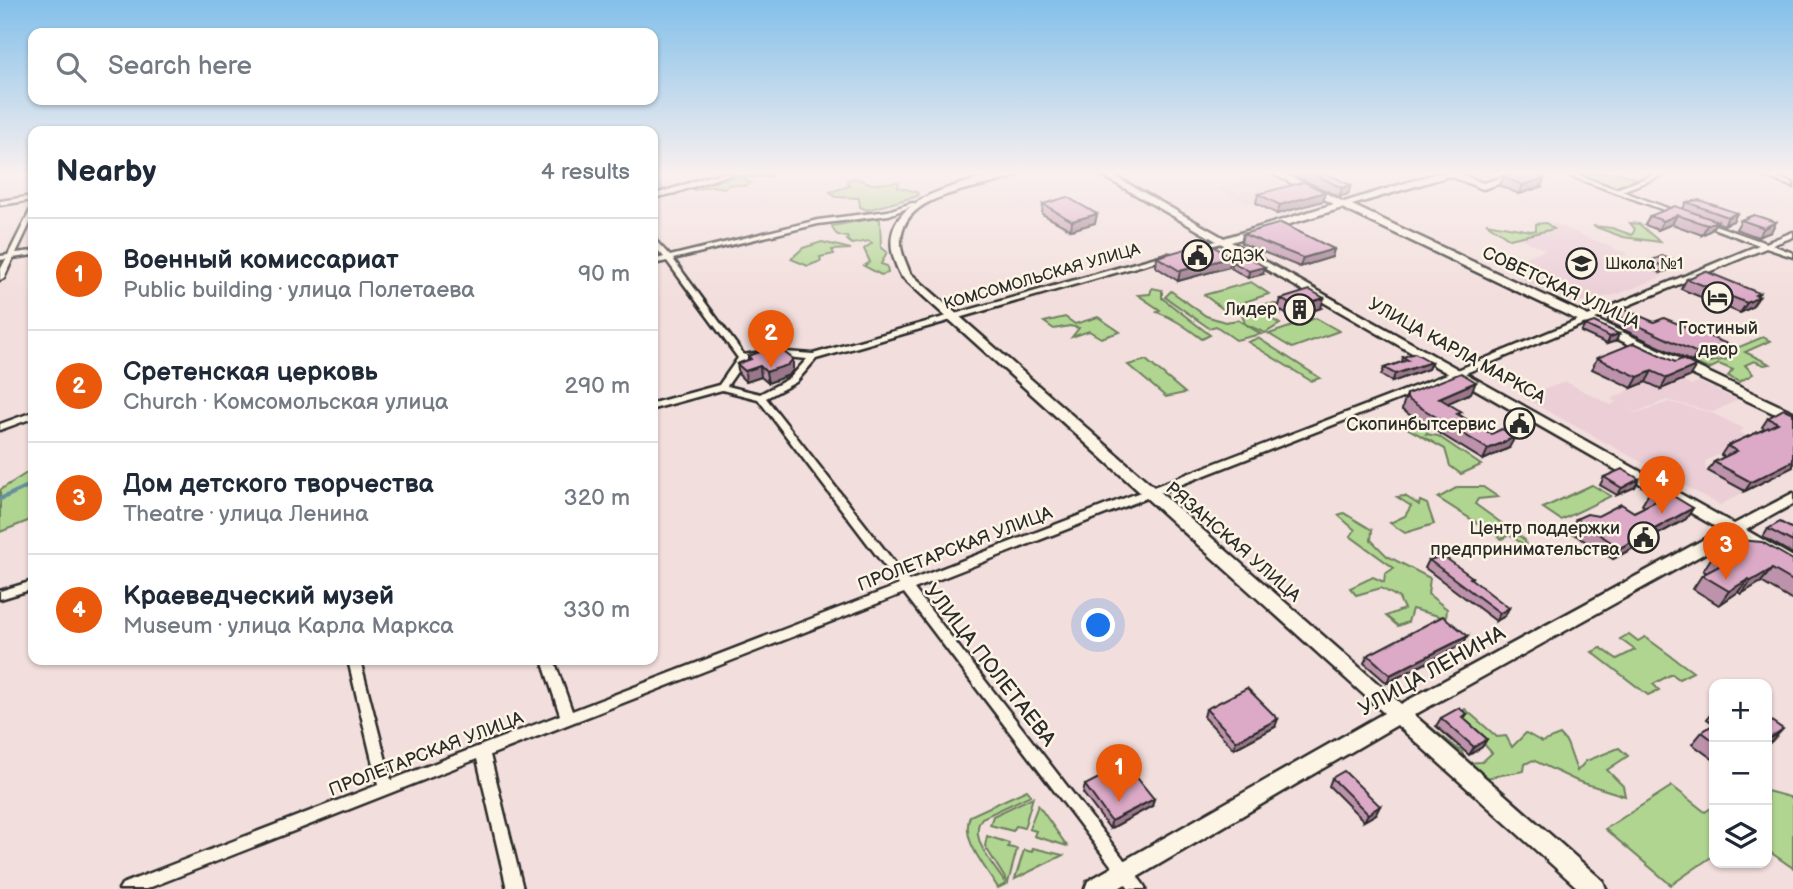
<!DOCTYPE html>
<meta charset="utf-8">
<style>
:root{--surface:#fff;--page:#f2f2f3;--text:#1f2937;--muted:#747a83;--line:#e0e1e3;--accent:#ea580c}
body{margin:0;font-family:"Balsamiq Sans",sans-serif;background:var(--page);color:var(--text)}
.controls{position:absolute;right:21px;bottom:21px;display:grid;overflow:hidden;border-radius:14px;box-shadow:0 2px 5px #0004}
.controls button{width:63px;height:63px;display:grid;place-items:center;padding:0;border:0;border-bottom:2px solid var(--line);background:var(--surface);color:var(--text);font:35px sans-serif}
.you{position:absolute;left:1099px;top:626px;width:24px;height:24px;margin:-18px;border:5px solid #fff;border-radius:50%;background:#1a73e8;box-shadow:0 0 0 10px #1a73e833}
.badge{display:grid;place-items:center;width:46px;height:46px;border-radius:50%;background:var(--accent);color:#fff;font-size:23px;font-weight:700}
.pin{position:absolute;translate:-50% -58px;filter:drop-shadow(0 2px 4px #0008)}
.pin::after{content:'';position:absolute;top:37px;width:24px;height:21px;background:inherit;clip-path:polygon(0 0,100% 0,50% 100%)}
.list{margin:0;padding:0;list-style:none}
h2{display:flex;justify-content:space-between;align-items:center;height:91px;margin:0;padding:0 28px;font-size:30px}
h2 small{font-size:23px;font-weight:400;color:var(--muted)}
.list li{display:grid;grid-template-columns:46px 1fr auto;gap:21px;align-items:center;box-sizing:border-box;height:112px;padding:0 28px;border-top:2px solid var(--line)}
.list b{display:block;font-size:26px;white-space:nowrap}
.list p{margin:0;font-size:23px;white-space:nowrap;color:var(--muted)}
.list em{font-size:23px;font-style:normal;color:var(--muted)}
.icon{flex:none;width:38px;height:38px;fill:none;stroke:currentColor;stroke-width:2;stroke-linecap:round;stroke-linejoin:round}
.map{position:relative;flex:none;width:1793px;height:889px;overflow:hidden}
.search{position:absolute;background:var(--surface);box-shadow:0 2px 5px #0004;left:28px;top:28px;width:630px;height:77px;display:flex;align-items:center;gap:18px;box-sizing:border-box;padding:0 24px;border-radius:14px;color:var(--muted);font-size:26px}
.panel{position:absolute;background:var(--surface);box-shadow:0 2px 5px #0004;left:28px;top:126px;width:630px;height:539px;border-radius:14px}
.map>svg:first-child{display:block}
.built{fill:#ebced6}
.green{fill:#b0d591;stroke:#6e805e;stroke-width:2}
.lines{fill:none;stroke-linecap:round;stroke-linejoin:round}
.stream-far1{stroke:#65909f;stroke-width:2.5}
.stream{stroke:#65909f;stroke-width:4.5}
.river{stroke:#8cd3ed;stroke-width:21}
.street-casing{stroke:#2b2b2b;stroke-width:5}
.secondary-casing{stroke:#2b2b2b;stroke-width:5}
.street{fill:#fcf5e5;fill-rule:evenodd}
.secondary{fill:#fcf5e5;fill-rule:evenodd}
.wall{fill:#bd92ab;stroke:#2b2b2b;stroke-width:2}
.shaded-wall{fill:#9a778b;stroke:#2b2b2b;stroke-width:2}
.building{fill:#dcaac7;stroke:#2b2b2b;stroke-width:2}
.labels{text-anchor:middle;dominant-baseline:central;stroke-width:5;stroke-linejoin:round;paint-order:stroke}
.far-poi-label{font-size:16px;fill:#2b2b2b;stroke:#fcf5e5;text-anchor:start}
.far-street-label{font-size:16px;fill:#2b2b2b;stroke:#fcf5e5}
.street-label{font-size:18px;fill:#2b2b2b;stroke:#fcf5e5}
.poi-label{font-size:18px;fill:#2b2b2b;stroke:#fcf5e5;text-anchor:end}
.near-street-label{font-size:21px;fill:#2b2b2b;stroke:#fcf5e5}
</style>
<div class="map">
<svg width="1793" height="889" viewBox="0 0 1793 889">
<rect width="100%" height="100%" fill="#f2dedc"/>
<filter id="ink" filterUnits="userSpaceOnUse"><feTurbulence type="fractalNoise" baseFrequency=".0143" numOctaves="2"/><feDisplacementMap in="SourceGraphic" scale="14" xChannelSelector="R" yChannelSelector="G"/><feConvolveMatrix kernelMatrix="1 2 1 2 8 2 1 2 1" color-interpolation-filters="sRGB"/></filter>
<g filter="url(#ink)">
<g class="built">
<polygon points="1265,175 1297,190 1248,204 1217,188"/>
<polygon points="1555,224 1628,254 1621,257 1664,276 1618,294 1574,303 1515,277 1538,268 1519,259 1546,250 1520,238"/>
<polygon points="1682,380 1691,385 1699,382 1737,400 1713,412 1667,400 1636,412 1623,407 1636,413 1669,402 1712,413 1744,429 1739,432 1753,439 1705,461 1706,470 1744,492 1720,505 1522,397 1566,382 1611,405 1616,402 1611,399 1646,382 1661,389"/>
</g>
<g class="green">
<polygon points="768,173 771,176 745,178 744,180 751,183 745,186 730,184 724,188 711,186 694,190 693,187 699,182 716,182 725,177"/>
<polygon points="1576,173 1621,173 1637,179 1615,187"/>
<polygon points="855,178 872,184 899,182 898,187 917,192 918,196 867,210 860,207 859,198 835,197 830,192 849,186 847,180"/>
<path d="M877,218L880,220L881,247L887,252L881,264L887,266L888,273L881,275L864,266L870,262L864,249L872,243L869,241L852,244L847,240L848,237C839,236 835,236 832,226Z"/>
<polygon points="1486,223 1531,231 1536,230 1536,224 1546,223 1554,229 1510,239"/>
<polygon points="1630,223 1639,224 1660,242 1623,237 1593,226 1612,228 1632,235 1635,229"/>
<polygon points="822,242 851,249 832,250 834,254 820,257 821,261 808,266 791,259 803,248"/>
<polygon points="1251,282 1269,294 1223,309 1204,295"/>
<path d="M1152,288L1162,290V298L1210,335L1202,339C1187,328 1174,318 1157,312L1160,310L1138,295L1150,294Z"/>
<polygon points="1171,291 1206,316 1225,322 1238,320 1261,334 1236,340 1216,326 1209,328 1165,297"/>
<polygon points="1277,304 1280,306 1275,310 1279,314 1272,313 1267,316 1280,324 1265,333 1245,324 1241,311 1250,305"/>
<polygon points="1065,317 1075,324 1098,317 1120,332 1101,338 1089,331 1072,337 1079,328 1070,326 1054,329 1044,322"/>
<polygon points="1316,318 1339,331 1292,348 1269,334"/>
<polygon points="1763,337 1770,341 1745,352 1770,364 1764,365 1754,361 1745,365 1753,374 1739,382 1728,376 1733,370 1719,364 1709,369 1692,362 1701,358 1709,362 1729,359 1732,357 1727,352"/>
<polygon points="1258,338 1320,378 1311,381 1248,342"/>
<polygon points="1146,360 1185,393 1166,397 1128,365"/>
<polygon points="1418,423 1429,431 1426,434 1438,436 1481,465 1461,474 1450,466 1445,449 1407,428"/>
<polygon points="33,469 33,519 0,532 0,490"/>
<polygon points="1592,485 1611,496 1561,520 1543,508"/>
<polygon points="1458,487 1483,487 1498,497 1478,499 1475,504 1525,540 1526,546 1509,535 1502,539 1438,498"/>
<polygon points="1405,496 1419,505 1420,501 1427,504 1434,524 1405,533 1390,523 1405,516 1411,506 1397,497"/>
<polygon points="1344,513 1372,530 1371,540 1387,556 1430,578 1428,594 1447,609 1446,618 1412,609 1408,622 1398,626 1386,616 1404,609 1399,598 1381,588 1356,595 1350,588 1373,577 1384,582 1385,574 1394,568 1350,536 1355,530 1338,515"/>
<polygon points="1629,634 1638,641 1645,637 1693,672 1679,679 1672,674 1653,684 1659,690 1648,695 1592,652 1601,648 1617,659 1635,650 1620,639"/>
<polygon points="1465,709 1497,737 1506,736 1512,747 1526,733 1542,742 1560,735 1567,743 1577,771 1586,761 1619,748 1628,756 1607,770 1623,786 1625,796 1577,781 1533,760 1525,764 1524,771 1480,779 1418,726 1424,722 1462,752 1466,763 1482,762 1492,753 1458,715"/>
<polygon points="1672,786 1705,812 1714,806 1714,855 1671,885 1605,829"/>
<path d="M1027,790L1031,795L982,818C967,837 995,867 1006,884L998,888C986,867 960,840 970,816Z"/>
<polygon points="1767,791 1793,798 1793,868 1767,850"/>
<polygon points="1033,797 1024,828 1016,826 1013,831 990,825 993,816"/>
<polygon points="1038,805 1067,846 1034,836 1036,831 1029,829"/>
<polygon points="987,836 1009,843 1008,847 1017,849 1008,883 985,846"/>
<polygon points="1033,848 1063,855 1015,879 1024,850 1032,852"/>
</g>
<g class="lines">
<g class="stream-far1">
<polyline points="679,190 715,180 776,173"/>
<polyline points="653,191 668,191"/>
</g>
<polyline class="stream" points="0,499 33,484"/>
<polyline class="river" points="653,190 654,191"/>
<defs>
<g id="street">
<path d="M733,173L675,193L653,198V194C680,189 705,173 733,173Z"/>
<polygon points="1562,173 1572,173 1616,189 1659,173 1669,173 1622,191 1680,213 1675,214"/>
<polygon points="1757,173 1767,173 1793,183 1793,187"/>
<polygon points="33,196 33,200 0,205 0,201"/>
<polygon points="912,203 917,204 889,215 818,224 673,259 744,355 760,352 764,355 763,357 745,360 727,386 760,394 790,378 807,359 775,356 772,355 771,353 772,351 813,354 1167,254 1170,254 1174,256 816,359 796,382 766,398 909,581 1455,371 1759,245 1702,224 1702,222 1706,222 1766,243 1793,232 1793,237 1772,245 1793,253 1793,257 1766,248 1461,375 914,589 1143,884 1146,889 1129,889 904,593 490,755 523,889 507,889 477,759 146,889 119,889 122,884 127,882 378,785 348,660 360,660 391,780 560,715 542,660 554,660 572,711 899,585 758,399 722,390 653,409 653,403 719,385 738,358 667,261 653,264 653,260 664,257 653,245 653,239 655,240 670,256 818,220 888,211"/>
<polygon points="33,209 33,217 16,253 33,251 33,255 13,258 4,278 0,280 0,270 6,259 0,260 0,256 8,255 30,211"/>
<polygon points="1223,239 1225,240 1225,242 1197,250 1193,248"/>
<polygon points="33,412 33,418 0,430 0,424"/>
<polygon points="33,581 33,589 0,599 0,591"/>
</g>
<path id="secondary" d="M1005,173H1022C988,192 897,187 901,247C902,255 907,265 910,273L1401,704L1721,530L1098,173H1109L1224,238L1334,204L1271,173H1283L1344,202L1438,173H1458L1483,183L1517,173H1532L1483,189L1449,176L1352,205L1793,412V421L1788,420L1342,208L1231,242L1734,524L1793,493V504L1746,530L1793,557V570L1734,537L1414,715L1603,881L1606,889H1579L1397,725L1117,889H1085L1088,881L1384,713L901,276C862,201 952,186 1005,173Z"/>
</defs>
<use href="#street" class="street-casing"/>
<use href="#secondary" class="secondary-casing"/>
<use href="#street" class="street"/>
<use href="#secondary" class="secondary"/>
</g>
<g class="wall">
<polygon points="1297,173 1328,173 1327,175 1351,185 1348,194 1339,197 1297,177"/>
<polygon points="1503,177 1541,187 1519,194 1500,186"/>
<polygon points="1325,192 1323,201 1277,214 1256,203 1258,194"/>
<polygon points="1686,202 1737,213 1733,221 1724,225 1716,222 1711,230 1702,235 1672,224 1658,230 1645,225 1650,216 1683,209"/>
<polygon points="1043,204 1097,214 1095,223 1071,230 1042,214"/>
<polygon points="1754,215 1771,232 1758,237 1736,229 1741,220"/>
<polygon points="1243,234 1334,249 1332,257 1300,267 1241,243"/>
<polygon points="1157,257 1229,267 1178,281 1156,267"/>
<polygon points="1650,261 1673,268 1661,273 1646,267"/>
<polygon points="1233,262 1263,274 1248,278 1231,268"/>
<polygon points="1687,279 1757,296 1752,307 1740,313 1681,289"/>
<polygon points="1281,299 1321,308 1292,318 1278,309"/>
<polygon points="1611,313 1654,322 1730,345 1725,354 1708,361 1701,358 1692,362 1607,322"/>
<polygon points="1585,325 1619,334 1616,341 1607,344 1581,332"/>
<polygon points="748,356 793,359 793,370 789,375 768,383 761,377 746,382 739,375 737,364 748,360"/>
<polygon points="1403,357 1431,362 1428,369 1392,382 1381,375 1384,368 1402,362"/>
<polygon points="1597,358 1689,377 1661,389 1646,382 1632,388 1592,369"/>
<polygon points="1471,393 1448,403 1460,415 1509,448 1483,460 1402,410 1403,405 1407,394"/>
<polygon points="1784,409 1793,467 1745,491 1708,471 1714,462 1725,457 1721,455 1727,446 1765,429 1762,427 1768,418"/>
<polygon points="1604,477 1639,479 1635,487 1617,495 1600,485"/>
<polygon points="1649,493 1693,508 1686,519 1613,559 1569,531 1576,519 1598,516 1634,512 1645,507 1642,505"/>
<polygon points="1768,529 1793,529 1793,554 1763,537"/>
<polygon points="1712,557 1793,560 1793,601 1761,582 1741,594 1738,592 1719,605 1693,589 1702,575 1707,573 1703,571"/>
<polygon points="1429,560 1472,577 1471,579 1505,616 1496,621 1425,568"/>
<polygon points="1463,644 1387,683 1364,663 1368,655"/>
<polygon points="1206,709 1275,727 1234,749 1204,717"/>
<polygon points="1714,710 1714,760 1692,744 1702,732 1714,724 1707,719"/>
<polygon points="1467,714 1464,719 1487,739 1482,747 1469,755 1436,726 1441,718"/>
<polygon points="1332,778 1376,814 1364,821 1329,786"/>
<polygon points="1085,785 1152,806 1110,829 1083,793"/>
</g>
<g class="shaded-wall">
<polygon points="1545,178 1541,187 1519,194 1523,185"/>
<polygon points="1351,185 1348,194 1339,197 1342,188"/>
<polygon points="1325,192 1323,201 1277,214 1280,205"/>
<polygon points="1737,213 1733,221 1724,225 1728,217"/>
<polygon points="1097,214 1095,223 1071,230 1072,221"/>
<polygon points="1677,215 1672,224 1658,230 1663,221"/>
<polygon points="1717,221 1711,230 1702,235 1707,225"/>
<polygon points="1776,222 1771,232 1758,237 1764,228"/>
<polygon points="1334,249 1332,257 1300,267 1303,258"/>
<polygon points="1232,257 1229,267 1178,281 1180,271"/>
<polygon points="1677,262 1673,268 1661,273 1664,266"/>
<polygon points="1265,267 1263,274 1248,278 1249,271"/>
<polygon points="1759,293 1756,298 1759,297 1752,307 1740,313 1747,303 1755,295"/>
<polygon points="1324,298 1321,308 1292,318 1295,307"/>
<polygon points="1619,334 1616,341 1607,344 1610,337"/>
<polygon points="1730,345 1725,354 1708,361 1714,353"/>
<polygon points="1706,349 1701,358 1692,362 1697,353"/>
<polygon points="793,359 793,370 789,375 768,383 766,372"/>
<polygon points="1431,362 1428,369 1392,382 1395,374"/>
<polygon points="760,366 761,377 746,382 745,371"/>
<polygon points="1696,366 1689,377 1661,389 1667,378"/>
<polygon points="1652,371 1646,382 1632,388 1638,377"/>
<polygon points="1476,382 1471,393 1435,409 1439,398"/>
<polygon points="1515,437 1509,448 1483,460 1488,449"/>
<polygon points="1793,461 1793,467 1745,491 1751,482"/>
<polygon points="1639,479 1635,487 1617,495 1622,488"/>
<polygon points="1693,508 1686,519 1613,559 1620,548"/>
<polygon points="1772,569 1761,582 1741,594 1751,581"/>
<polygon points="1749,579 1738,592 1719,605 1729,591"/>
<polygon points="1509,608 1505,616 1496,621 1500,613"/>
<polygon points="1468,636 1463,644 1387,683 1390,675"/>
<polygon points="1278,719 1275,727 1234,749 1236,741"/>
<polygon points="1783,729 1772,741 1767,745 1767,740"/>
<polygon points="1487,739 1482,747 1469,755 1474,747"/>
<polygon points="1154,799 1152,806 1110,829 1111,821"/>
<polygon points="1380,806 1376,814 1364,821 1368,814"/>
</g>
<g class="building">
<polygon points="1311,173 1325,173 1351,185 1342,188"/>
<polygon points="1516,173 1533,173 1545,178 1523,185 1503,177"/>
<polygon points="1304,182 1325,192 1280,205 1258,194"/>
<polygon points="1067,197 1097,214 1072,221 1043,204"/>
<polygon points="1699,200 1737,213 1728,217 1686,202"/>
<polygon points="1675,206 1717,221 1707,225 1677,215 1663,221 1650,216"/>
<polygon points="1754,215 1776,222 1764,228 1741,220"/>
<polygon points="1281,223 1334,249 1303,258 1243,234"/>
<polygon points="1207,243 1232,257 1180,271 1157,257"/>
<polygon points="1662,256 1677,262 1664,266 1650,261"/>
<polygon points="1248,257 1265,267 1249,271 1233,262"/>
<polygon points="1705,271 1759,293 1755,295 1759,297 1747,303 1687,279"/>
<polygon points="1310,290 1324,298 1295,307 1281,299"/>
<polygon points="1623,309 1654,322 1664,318 1730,345 1714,353 1706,349 1697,353 1611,313"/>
<polygon points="1594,322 1619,334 1610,337 1585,325"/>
<polygon points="1634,343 1675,362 1682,359 1696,366 1667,378 1652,371 1638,377 1597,358"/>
<polygon points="773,348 780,349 793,359 788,365 766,372 760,366 745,371 737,364 751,359 748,356"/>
<polygon points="1415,353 1431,362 1395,374 1384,368 1408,360 1403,357"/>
<polygon points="1461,373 1476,382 1439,398 1462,412 1457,414 1491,434 1502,429 1515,437 1488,449 1407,399 1407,394"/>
<polygon points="1784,409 1793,413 1793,461 1751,482 1714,462 1737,451 1727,446 1778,423 1768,418"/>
<polygon points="1622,469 1639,479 1622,488 1604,477"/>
<polygon points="1660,488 1693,508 1620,548 1576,519 1587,514 1598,516 1621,504 1634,512 1660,499 1649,493"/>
<polygon points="1780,522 1793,529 1793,542 1768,529"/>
<polygon points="1739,540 1762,542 1793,560 1793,581 1772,569 1751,581 1749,579 1729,591 1702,575 1723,564 1712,557"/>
<polygon points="1443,556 1472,577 1470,578 1509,608 1500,613 1429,560"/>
<polygon points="1443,616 1468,636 1390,675 1368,655"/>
<polygon points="1247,688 1278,719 1236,741 1206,709"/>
<polygon points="1459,708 1467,714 1462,717 1487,739 1474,747 1441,718"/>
<polygon points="1767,718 1783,729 1767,740"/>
<polygon points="1714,724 1714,741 1702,732"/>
<polygon points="1126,764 1154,799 1111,821 1085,785"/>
<polygon points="1344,771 1380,806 1368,814 1332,778"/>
</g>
</g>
<linearGradient id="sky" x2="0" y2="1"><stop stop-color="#83c0ea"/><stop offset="0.58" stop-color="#f9f0ef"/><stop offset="1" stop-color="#f9f0ef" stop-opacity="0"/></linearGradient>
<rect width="1793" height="298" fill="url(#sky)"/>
<defs>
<symbol id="civic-ring" viewBox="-11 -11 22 22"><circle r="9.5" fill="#fcf5e5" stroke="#2b2b2b" stroke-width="1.5"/><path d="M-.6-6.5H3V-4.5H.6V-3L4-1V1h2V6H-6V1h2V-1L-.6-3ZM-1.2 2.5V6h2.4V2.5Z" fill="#2b2b2b"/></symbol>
<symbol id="school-ring" viewBox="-11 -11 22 22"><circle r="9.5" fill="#fcf5e5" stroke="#2b2b2b" stroke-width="1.5"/><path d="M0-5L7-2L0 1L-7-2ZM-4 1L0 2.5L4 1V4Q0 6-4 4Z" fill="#2b2b2b"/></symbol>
<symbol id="hotel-ring" viewBox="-11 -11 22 22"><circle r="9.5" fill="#fcf5e5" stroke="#2b2b2b" stroke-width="1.5"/><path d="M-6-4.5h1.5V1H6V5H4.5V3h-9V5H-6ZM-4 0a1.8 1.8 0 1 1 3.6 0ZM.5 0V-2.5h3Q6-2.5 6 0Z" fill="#2b2b2b"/></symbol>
<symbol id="building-ring" viewBox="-11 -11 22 22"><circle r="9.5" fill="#fcf5e5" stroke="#2b2b2b" stroke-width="1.5"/><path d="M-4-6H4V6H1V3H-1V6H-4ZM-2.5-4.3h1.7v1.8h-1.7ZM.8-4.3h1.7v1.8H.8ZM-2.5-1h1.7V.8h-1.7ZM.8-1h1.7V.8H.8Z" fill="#2b2b2b"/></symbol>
</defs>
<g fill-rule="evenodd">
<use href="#civic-ring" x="1180" y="238" width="35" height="35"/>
<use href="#school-ring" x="1564" y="246" width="35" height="35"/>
<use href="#hotel-ring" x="1700" y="280" width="35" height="35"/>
<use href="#building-ring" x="1282" y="292" width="35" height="35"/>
<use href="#civic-ring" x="1502" y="406" width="35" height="35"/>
<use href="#civic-ring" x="1626" y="520" width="35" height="35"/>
</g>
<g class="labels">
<g class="far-poi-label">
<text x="1221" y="256">СДЭК</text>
<text x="1605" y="264">Школа №1</text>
</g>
<g class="far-street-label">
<text transform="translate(1042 277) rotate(-16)">КОМСОМОЛЬСКАЯ УЛИЦА</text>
</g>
<g class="street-label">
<text transform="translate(1561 288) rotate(25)">СОВЕТСКАЯ УЛИЦА</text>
<text transform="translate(1457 351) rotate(29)">УЛИЦА КАРЛА МАРКСА</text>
<text transform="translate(1233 542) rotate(41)">РЯЗАНСКАЯ УЛИЦА</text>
<text transform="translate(955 549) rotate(-21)">ПРОЛЕТАРСКАЯ УЛИЦА</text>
<text transform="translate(426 754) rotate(-21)">ПРОЛЕТАРСКАЯ УЛИЦА</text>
</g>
<g class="poi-label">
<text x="1277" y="309">Лидер</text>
<text x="1718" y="328" text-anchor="middle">Гостиный<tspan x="1718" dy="21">двор</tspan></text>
<text x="1496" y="424">Скопинбытсервис</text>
<text x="1620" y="528">Центр поддержки<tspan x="1620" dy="21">предпринимательства</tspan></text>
</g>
<g class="near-street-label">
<text transform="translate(990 665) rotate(52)">УЛИЦА ПОЛЕТАЕВА</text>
<text transform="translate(1432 671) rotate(-29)">УЛИЦА ЛЕНИНА</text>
</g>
</g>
</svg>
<div class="controls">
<button>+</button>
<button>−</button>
<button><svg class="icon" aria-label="layers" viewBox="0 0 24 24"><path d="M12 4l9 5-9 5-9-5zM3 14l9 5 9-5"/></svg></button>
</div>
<div class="you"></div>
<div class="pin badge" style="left:1119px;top:802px">1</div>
<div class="pin badge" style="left:771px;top:368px">2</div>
<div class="pin badge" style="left:1726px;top:580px">3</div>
<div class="pin badge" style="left:1662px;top:514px">4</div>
<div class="search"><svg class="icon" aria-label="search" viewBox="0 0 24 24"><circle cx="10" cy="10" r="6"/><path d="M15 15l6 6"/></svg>Search here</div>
<section class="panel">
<h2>Nearby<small>4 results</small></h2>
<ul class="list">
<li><span class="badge">1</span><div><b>Военный комиссариат</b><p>Public building · улица Полетаева</p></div><em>90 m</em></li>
<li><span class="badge">2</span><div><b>Сретенская церковь</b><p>Church · Комсомольская улица</p></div><em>290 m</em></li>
<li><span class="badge">3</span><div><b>Дом детского творчества</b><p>Theatre · улица Ленина</p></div><em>320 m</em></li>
<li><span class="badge">4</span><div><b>Краеведческий музей</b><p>Museum · улица Карла Маркса</p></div><em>330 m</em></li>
</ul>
</section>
</div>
